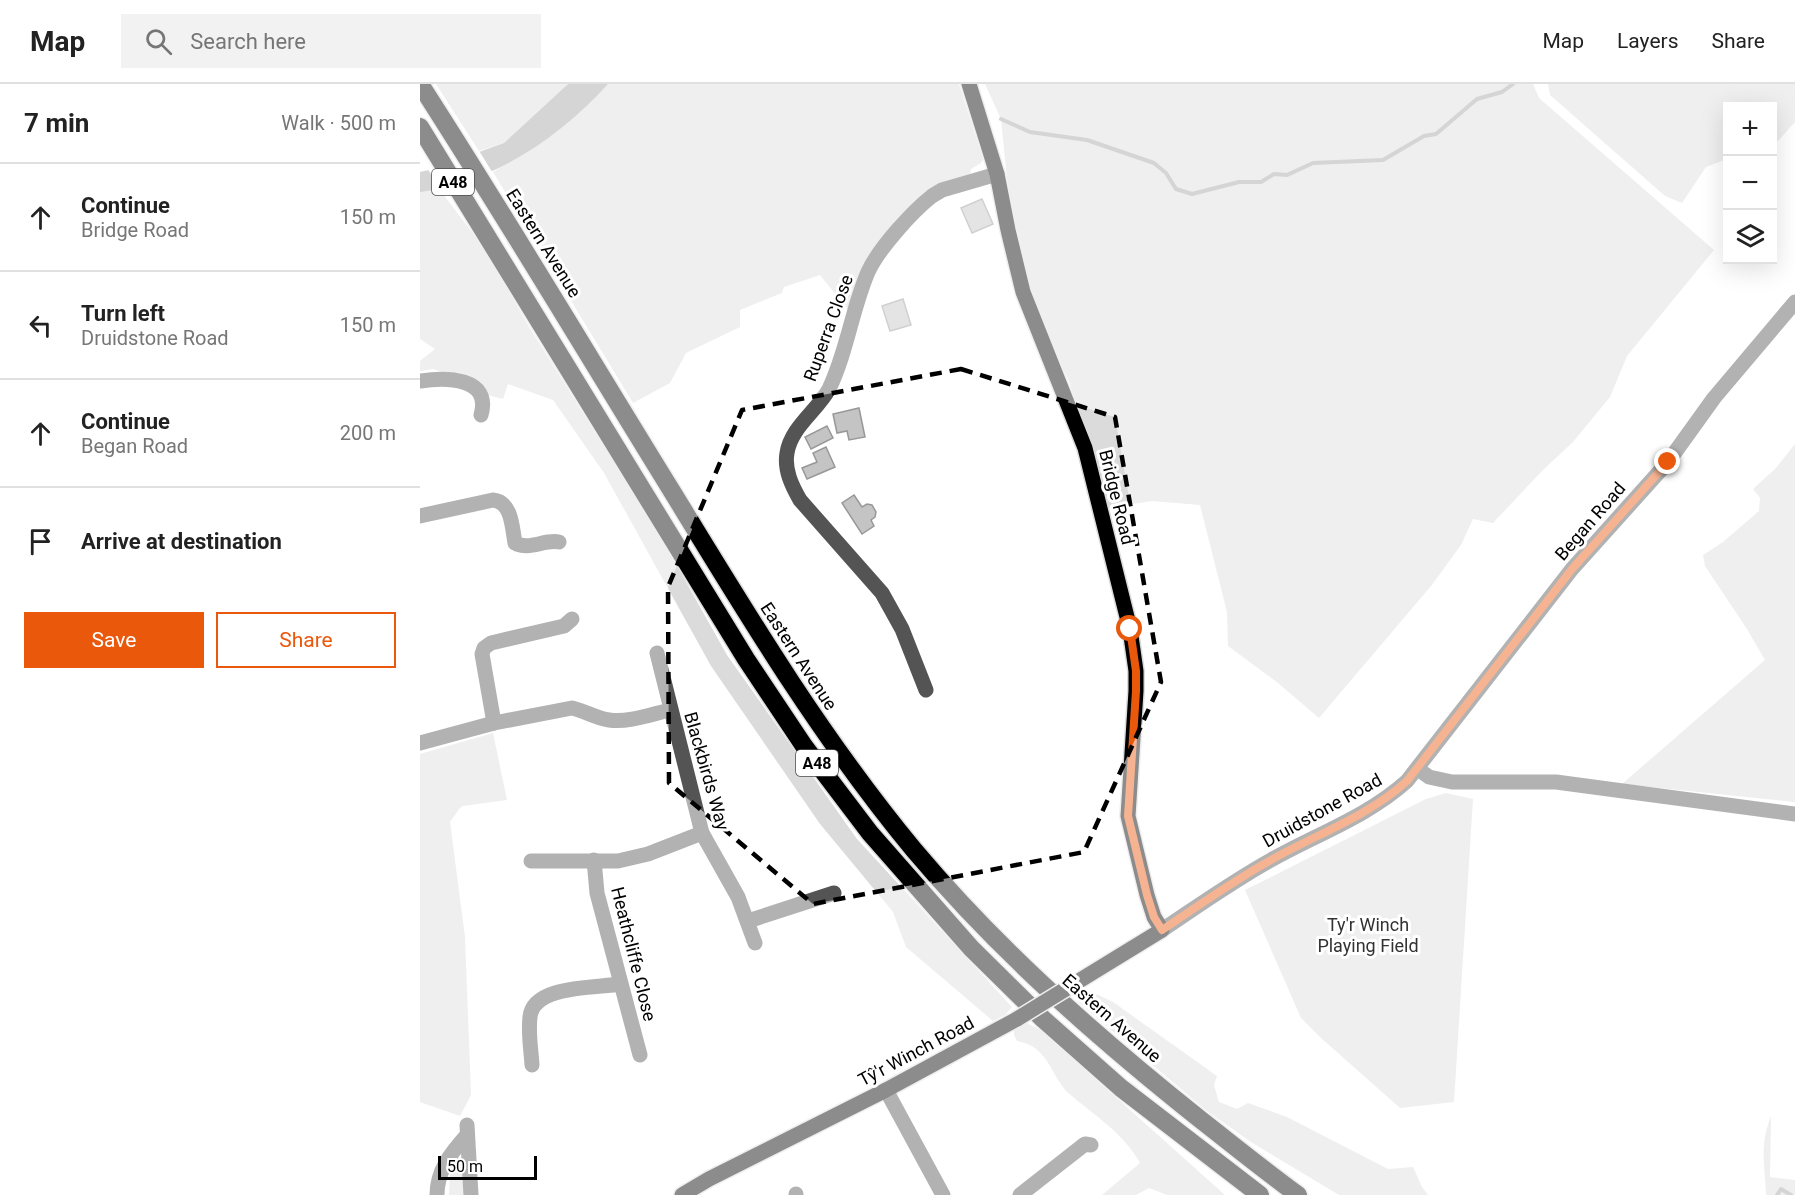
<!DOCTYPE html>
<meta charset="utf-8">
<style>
:root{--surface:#fff;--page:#f2f2f2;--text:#222;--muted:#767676;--line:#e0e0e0;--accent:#ea580c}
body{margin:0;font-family:Roboto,sans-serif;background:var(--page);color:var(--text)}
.controls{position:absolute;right:18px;top:18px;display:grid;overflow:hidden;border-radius:0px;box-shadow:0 6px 24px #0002}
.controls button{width:54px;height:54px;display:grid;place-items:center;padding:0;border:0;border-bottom:2px solid var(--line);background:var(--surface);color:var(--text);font:30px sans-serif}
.scale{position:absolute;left:18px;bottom:15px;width:99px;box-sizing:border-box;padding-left:6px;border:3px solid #000;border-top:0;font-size:16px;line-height:21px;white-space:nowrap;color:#000;-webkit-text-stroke:4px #fff;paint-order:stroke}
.stop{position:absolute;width:18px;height:18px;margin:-14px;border:4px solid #ea580c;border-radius:50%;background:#fff}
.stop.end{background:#ea580c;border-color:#fff;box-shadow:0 2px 6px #0008}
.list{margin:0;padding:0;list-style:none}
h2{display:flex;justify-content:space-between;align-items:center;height:78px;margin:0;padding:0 24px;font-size:26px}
h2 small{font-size:20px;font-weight:400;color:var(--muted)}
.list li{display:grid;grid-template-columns:39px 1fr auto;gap:18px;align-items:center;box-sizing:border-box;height:108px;padding:0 24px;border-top:2px solid var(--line)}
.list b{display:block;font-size:22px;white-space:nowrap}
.list p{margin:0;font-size:20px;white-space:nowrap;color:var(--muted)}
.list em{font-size:20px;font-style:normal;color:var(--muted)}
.actions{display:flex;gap:12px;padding:18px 24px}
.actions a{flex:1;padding:14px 0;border:2px solid var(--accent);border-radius:0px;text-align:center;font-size:21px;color:var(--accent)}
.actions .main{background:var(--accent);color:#fff}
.icon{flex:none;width:33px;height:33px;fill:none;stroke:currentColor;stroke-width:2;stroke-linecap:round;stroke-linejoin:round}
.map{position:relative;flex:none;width:1375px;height:1111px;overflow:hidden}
header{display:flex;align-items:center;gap:36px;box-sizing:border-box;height:84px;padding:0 30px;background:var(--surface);border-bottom:2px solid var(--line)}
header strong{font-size:28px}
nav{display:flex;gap:33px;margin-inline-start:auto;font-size:21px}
.search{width:420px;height:54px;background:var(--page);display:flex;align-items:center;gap:15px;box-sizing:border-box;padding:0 21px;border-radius:0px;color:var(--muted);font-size:22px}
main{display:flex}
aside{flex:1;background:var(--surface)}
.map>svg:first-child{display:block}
.green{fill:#dbdbdb}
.water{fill:#a2a2a2}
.pier{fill:#fff}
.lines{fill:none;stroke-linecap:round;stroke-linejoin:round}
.stream{stroke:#a2a2a2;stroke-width:4}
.building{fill:#c4c4c4;stroke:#989898;stroke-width:1.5}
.major-casing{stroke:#dbdbdb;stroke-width:18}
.highway-casing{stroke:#dbdbdb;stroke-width:21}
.minor{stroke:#545454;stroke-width:15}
.major{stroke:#000;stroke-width:15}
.highway{stroke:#000;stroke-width:18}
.major-bridge-casing{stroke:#dbdbdb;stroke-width:18;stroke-linecap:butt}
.major-bridge{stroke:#000;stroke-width:15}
.route{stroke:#ea580c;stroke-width:8}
.marked{fill:none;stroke:#000;stroke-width:4.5;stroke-dasharray:12 8;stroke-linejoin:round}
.labels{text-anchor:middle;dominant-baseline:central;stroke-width:6;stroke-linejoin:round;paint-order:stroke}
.shield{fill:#fff;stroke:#4c4c4c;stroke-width:1.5}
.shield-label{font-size:16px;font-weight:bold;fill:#000}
.street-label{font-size:18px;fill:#000;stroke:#fff}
.park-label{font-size:18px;fill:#323232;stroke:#fff}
</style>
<header>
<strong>Map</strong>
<div class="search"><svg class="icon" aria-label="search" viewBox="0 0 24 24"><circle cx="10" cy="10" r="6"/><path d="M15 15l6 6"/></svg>Search here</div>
<nav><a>Map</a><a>Layers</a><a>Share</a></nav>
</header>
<main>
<aside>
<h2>7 min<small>Walk · 500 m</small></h2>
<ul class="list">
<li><svg class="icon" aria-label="ahead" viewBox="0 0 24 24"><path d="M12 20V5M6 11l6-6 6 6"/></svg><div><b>Continue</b><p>Bridge Road</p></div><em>150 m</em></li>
<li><svg class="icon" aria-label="left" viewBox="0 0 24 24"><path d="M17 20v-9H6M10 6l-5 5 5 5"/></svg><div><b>Turn left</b><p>Druidstone Road</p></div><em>150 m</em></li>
<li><svg class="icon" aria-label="ahead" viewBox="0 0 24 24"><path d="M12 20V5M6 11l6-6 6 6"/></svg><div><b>Continue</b><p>Began Road</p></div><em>200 m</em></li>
<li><svg class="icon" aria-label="arrive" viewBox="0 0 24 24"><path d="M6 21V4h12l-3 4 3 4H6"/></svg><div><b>Arrive at destination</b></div></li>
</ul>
<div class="actions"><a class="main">Save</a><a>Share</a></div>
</aside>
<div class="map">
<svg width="1375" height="1111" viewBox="0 0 1375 1111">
<rect width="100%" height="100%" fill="#fff"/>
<g class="green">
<polygon points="16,0 148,0 84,59 59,67"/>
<path d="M188,0H539L563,75L561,79L551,85L550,90L517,100L496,117L429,227L400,191L364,203L362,209L320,226V243L266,269L250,299L213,319L73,88C114,63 155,36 188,0Z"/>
<polygon points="565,0 1113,0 1119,14 1294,166 1207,272 1190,313 1153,358 1122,387 1073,439 1053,435 1041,461 1011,502 899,634 858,599 808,562 807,528 780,421 732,417 687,424 649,297 620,239 604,196 587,95 581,35"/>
<polygon points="1128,0 1375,0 1375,38 1358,57 1353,59 1352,22 1308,22 1307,75 1286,83 1262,119 1245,112 1130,11"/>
<polygon points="19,105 65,165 108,241 247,464 307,571 437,755 592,923 585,931 573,937 486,863 473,828 400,740 291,582 184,389 133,316 88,300 83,315 64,310 48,296 13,285 0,287 0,277 15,265 0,255 0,106"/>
<polygon points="1375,360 1375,718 1202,700 1345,576 1327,545 1285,482 1283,471 1303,458 1339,427 1340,414 1333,405 1356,384"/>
<polygon points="73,649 87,716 43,722 40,724 30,738 45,853 51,1011 40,1032 0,1018 0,670"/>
<polygon points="1026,709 1053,715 1034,1018 980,1024 901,954 881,934 825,806 1006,715"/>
<polygon points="670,907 693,918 797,992 794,1001 799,1018 817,1025 828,1019 867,1033 968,1085 993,1083 1002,1103 1008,1111 919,1111 831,1058 787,1027 658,918 659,908"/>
<path d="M605,938L622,947L805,1111H747L729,1104L716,1111H682L720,1079C704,1049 671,1029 646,1007C630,988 627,962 597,957L594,951V944Z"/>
<path d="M1351,1032L1350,1093L1375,1096V1111H1346C1345,1080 1339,1063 1351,1032Z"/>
<polygon points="35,1073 43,1075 48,1111 29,1111 30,1088 27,1083"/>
</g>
<path class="water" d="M148,0H188C140,53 73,99 0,108V88L9,86L84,59Z"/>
<polygon class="pier" points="58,65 74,91 22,107 7,84"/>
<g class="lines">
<g class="stream">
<polyline points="581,35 610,48 667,56 734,79 746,89 756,105 772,110 819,98 841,98 854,90 867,91 893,79 963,76 1004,52 1016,50 1057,15 1082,8 1093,0"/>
<polyline points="1357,1111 1361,1105 1371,1111"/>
</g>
</g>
<g class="building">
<polygon points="562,115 573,140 552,149 541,124"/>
<polygon points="483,215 491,241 470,247 462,222"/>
<polygon points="439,324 445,353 429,356 427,347 417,349 413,330"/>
<polygon points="407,342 413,354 391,365 385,353"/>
<polygon points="406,363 415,383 387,395 382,384 397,378 393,369"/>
<polygon points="434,411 442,423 447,420 452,421 456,428 455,433 451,436 454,442 442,450 422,419"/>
</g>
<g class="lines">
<defs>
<g id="major">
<polyline points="549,0 577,90 588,146 603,208 665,364 710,545 716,587 716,607 708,732 727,811 734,833 742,846 649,903"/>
<polyline points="262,1111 289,1095 466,1006 597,935"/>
</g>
<g id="highway">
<path d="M0,0C87,135 169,273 253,409C328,532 402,655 494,766C579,867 678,954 781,1036C813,1061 845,1087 878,1111"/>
<polyline points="0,43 326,575 384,662 450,749 551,864 623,935 701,1004 840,1111"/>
</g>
</defs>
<use href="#major" class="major-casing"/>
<use href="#highway" class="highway-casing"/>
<g class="minor">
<path d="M0,297C25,293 72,293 61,331"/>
<path d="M0,432L73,416C92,418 92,443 95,459C109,467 124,455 139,458"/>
<polyline points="237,569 282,749 318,813 335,859"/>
<path d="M506,606L482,545L462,509L380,416C372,402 364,386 367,369C371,343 397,327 409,305C427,268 432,225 448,188C459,164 492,128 512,112L522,106L577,90"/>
<polyline points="74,639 62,570 64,564 71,559 144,542 152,535"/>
<path d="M0,659L74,639L152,624C165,627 176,634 189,636C208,639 232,630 250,626"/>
<polyline points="998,685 1009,693 1032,698 1136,698 1375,730"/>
<polyline points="174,776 177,809 220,971"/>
<polyline points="111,777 198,777 228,770 282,749"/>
<polyline points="328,837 414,809"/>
<path d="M742,846C778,822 813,797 851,776C897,750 947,733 987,697L1152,485L1248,378L1294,314L1375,218"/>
<path d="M112,981C111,965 108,949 110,933C113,901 176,904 200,900"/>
<polyline points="466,1006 523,1111"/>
<polyline points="47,1041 51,1111"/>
<path d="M17,1111C17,1086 31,1069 47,1051"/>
<polyline points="376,1111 376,1110"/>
<polyline points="600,1111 665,1060 671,1061"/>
</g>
<use href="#major" class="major"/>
<use href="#highway" class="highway"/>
<defs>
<polyline id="major-bridge" points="597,935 649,903"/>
</defs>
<use href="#major-bridge" class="major-bridge-casing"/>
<use href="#major-bridge" class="major-bridge"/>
</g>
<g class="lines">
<path class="route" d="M710,545L716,587V607L708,732L727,811L734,833L742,846C778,822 813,797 851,776C897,750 947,733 987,697L1152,485L1248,378"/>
</g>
<path d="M0 0H1375V1111H0ZM541,285L695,333L741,598L664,768L393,820L249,699L248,503L322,326Z" fill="#fff" fill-opacity=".55" fill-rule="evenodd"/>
<path class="marked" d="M541,285L695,333L741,598L664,768L393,820L249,699L248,503L322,326Z"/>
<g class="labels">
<g class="shield">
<rect x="12" y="85" width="42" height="26" rx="4.5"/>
<rect x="376" y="666" width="42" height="26" rx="4.5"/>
</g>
<g class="shield-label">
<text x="33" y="98">A48</text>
<text x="397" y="679">A48</text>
</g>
<g class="street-label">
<text transform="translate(124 159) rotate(58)">Eastern Avenue</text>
<text transform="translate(408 244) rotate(-70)">Ruperra Close</text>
<text transform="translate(697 413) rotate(76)">Bridge Road</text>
<text transform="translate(1170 437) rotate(-49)">Began Road</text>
<text transform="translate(379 572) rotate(57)">Eastern Avenue</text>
<text transform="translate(287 687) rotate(74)">Blackbirds Way</text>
<text transform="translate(902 726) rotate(-29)">Druidstone Road</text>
<text transform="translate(214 870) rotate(76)">Heathcliffe Close</text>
<text transform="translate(692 934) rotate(41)">Eastern Avenue</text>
<text transform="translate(496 967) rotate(-28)">Tŷ'r Winch Road</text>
</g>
<g class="park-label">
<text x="948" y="840">Ty'r Winch<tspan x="948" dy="21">Playing Field</tspan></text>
</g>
</g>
</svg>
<div class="controls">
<button>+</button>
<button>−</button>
<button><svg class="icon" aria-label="layers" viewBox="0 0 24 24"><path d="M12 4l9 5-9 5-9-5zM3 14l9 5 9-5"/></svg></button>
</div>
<div class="scale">50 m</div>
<div class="stop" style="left:710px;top:545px"></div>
<div class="stop end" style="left:1248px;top:378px"></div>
</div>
</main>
